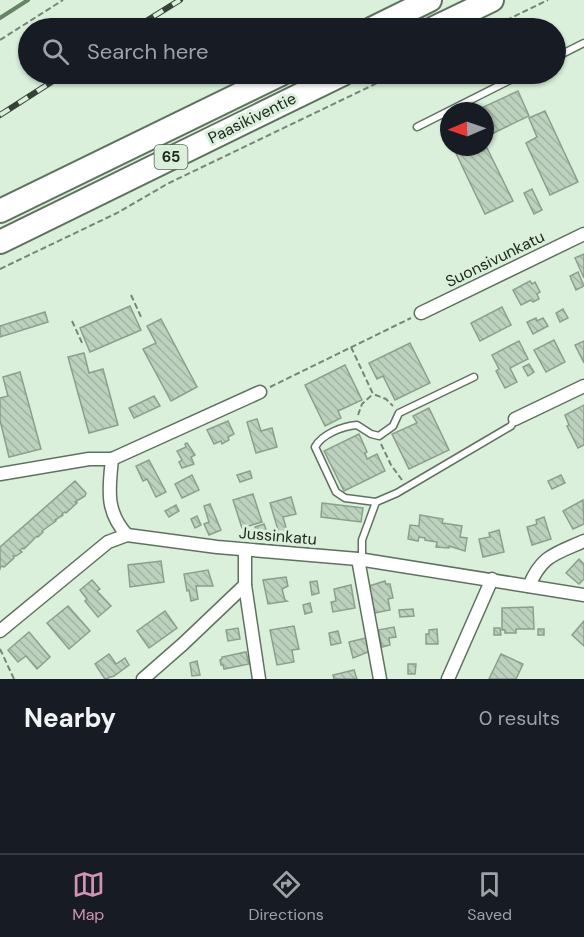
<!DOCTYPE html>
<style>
:root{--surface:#171b24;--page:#242831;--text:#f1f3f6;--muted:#9ea1a6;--line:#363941;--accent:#d093b4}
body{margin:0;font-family:"DM Sans",sans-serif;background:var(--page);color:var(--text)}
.compass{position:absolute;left:440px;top:102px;width:54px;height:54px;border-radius:50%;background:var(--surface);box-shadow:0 2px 4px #0004;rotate:268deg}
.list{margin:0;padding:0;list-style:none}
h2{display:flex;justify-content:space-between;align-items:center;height:78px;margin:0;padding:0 24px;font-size:26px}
h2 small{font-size:20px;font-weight:400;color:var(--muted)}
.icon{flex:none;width:33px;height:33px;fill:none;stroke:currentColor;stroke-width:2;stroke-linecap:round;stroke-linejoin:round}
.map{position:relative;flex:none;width:584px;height:679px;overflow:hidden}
.search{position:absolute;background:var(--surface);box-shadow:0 2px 4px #0004;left:18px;right:18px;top:18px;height:66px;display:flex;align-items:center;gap:15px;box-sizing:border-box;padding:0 21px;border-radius:33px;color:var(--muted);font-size:22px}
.sheet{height:174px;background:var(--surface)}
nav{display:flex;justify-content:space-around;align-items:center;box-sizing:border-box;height:84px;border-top:2px solid var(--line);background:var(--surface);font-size:16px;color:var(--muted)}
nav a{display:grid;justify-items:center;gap:3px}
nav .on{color:var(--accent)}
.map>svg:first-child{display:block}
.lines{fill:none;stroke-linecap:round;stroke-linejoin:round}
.stream{stroke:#648566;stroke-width:4}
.building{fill:url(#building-back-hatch);stroke:#8b9f8b;stroke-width:1.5}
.lane-casing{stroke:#5f7260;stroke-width:9}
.street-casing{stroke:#5f7260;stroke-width:15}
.highway-casing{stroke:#5f7260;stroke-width:26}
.path{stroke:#768577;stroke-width:2;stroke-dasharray:6 3;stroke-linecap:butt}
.lane{stroke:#fff;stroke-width:6}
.street{stroke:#fff;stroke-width:12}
.highway{stroke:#fff;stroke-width:22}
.rail-casing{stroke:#374137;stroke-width:6}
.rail{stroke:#daf0db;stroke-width:4;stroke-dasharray:11;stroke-linecap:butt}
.labels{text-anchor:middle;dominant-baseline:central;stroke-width:6;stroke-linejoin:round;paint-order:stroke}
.shield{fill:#daf0db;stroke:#586559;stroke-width:1.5}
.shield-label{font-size:15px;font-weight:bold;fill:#212921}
.street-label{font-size:16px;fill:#212921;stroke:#daf0db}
</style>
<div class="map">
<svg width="584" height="679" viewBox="0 0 584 679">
<defs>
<pattern id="building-back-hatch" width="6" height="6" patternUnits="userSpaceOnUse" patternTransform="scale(1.5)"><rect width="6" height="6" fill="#bdd2be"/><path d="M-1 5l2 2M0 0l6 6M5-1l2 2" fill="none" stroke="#a2b4a3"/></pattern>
</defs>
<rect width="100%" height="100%" fill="#daf0db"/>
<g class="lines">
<polyline class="stream" points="0,18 28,0"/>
</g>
<g class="building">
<polygon points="518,91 529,116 485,137 485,111 475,111"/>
<polygon points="545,111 578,182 550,195 526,143 537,137 529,118"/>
<polygon points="453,147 471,147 474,154 487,148 513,201 485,214"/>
<polygon points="532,189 542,210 534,214 524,193"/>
<polygon points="584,254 584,278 575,258"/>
<polygon points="578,272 584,286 576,290 570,276"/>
<polygon points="530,281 532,284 535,282 540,292 537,294 539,299 533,302 531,300 521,305 513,290"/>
<polygon points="130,306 141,330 90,352 80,328"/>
<polygon points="502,307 511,325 480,341 471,323"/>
<polygon points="563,309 568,318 560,322 556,313"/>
<polygon points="45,312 48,322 0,337 0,326"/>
<polygon points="536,318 537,321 543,318 548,326 533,334 527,322"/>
<polygon points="161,319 197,387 171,401 143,349 156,343 147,326"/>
<polygon points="554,340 565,362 546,372 534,350"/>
<polygon points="519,341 528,359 510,368 517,382 505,388 496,371 499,369 492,355"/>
<polygon points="584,341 584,363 575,345"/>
<polygon points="410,343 430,383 395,400 383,376 377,379 369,363"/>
<polygon points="84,353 89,373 103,369 118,425 89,433 68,357"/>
<polygon points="529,364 534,372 528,376 523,367"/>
<polygon points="345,365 362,400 338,411 341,418 325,426 305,385"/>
<polygon points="20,372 41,449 9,457 0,420 0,398 8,396 3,377"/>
<polygon points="154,396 160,406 134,418 129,408"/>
<polygon points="584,405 584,445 578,448 567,426 569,425 565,415"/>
<polygon points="429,408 449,450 409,469 392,434 417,423 413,416"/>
<polygon points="257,419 261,431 272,428 277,447 256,453 247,422"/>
<polygon points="228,421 234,434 228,437 229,440 222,444 221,441 214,444 207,430"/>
<polygon points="359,434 367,452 365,453 367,459 377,454 385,471 344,491 324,451"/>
<polygon points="187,443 195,455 191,457 194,464 182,468 179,462 182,460 177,451 186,447 185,444"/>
<polygon points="149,460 166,492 156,497 147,479 143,481 136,466"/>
<polygon points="250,471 252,478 240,482 237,475"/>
<polygon points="192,475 199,490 182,498 175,484"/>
<polygon points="561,475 565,483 552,489 548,481"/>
<polygon points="75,481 86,493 85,496 75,502 77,503 66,513 65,512 62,514 63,515 55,520 56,521 42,531 43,532 38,537 37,536 24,549 23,548 20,550 22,552 16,556 13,556 14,558 4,567 2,566 0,568 0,570 0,547"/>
<polygon points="253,494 262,522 242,528 233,500"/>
<polygon points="291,497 296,514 283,517 287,531 279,533 270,503"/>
<polygon points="583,500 584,524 573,529 563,511"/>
<polygon points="322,503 363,508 361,522 321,517"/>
<polygon points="210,504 221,530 209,535 204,524 209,522 204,506"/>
<polygon points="176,505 179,511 169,517 165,511"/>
<polygon points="420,515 443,519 442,523 462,526 460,537 467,538 465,551 449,546 449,548 436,547 437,542 425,540 425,538 419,537 418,541 408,539 410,525 419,526"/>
<polygon points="197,516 201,525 195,528 191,519"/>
<polygon points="544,517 551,539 532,545 527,527 537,524 536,520"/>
<polygon points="264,524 268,535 258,538 255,527"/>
<polygon points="499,530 504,552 483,557 479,539 490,537 489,533"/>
<polygon points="579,559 584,564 584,579 579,584 566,573"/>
<polygon points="161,561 164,582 130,587 128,565"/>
<polygon points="208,570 213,586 196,586 198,599 191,601 189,590 187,591 184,574"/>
<polygon points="286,577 288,586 282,589 285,600 287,601 268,604 263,580"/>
<polygon points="92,580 100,589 97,591 111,606 98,617 85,601 87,599 80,590"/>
<polygon points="317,581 319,593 312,595 310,582"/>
<polygon points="385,581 386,584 390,584 393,598 388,599 390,610 374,613 369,586"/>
<polygon points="351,585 355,608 333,612 331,602 336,601 334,589"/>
<polygon points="310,603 312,612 305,614 303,605"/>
<polygon points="68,606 90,631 69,649 47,623"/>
<polygon points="533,607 534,629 516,629 516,633 505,633 505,630 502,630 502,608"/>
<polygon points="413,609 414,616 400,617 399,610"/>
<polygon points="165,611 177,628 149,648 137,631"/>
<polygon points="584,621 584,646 572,635"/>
<polygon points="294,626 299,649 292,650 294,662 277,665 270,630"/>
<polygon points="394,627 396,637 389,638 390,645 382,647 378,630"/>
<polygon points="238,628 240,639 228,641 226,630"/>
<polygon points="494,628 500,628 501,635 494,635"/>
<polygon points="437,629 438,644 426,644 426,634 429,634 429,630"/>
<rect x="538" y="629" width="6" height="6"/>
<polygon points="338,631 341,643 331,645 329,633"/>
<polygon points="29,632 50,657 37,669 26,656 18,662 8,650"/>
<polygon points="366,638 368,652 353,658 349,642"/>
<polygon points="246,652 249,664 224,669 223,665 221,665 220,660 222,659 222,657"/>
<polygon points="109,654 116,664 125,658 129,665 114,676 105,679 95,664"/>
<polygon points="501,654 523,664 516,679 489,679"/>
<polygon points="197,661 200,675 192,676 190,663"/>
<polygon points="408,664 416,664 415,674 408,674"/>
<polygon points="354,670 357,679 334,679 333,675"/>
</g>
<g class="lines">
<defs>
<g id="lane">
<polyline points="556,57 584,43"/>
<polyline points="417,127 522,74"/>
<path d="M376,502L345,498L336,492L315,447C322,434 343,426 357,425L371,434L379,436L393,426L399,413L474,377"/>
<polyline points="362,560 362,540 376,502 397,493 511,426 515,419"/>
</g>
<g id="street">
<polyline points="421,313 584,234"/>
<polyline points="515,419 584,386"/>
<polyline points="0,474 89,459 112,459"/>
<path d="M127,535C105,511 109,489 112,459L260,392"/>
<polyline points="358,559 380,679"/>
<polyline points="245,585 259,679"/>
<path d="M529,586C542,555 555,554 584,541"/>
<polyline points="0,631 108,542 127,535 217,547 358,559 584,595"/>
<polyline points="143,679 183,644 245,585 245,550"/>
<polyline points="448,679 492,579"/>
</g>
<g id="highway">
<polyline points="373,28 430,0"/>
<polyline points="434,28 492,0"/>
<polyline points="0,211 281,74"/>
<polyline points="0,242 343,74"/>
</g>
</defs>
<use href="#lane" class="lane-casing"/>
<use href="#street" class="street-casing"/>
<use href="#highway" class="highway-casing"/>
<g class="path">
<polyline points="490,28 548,0"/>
<polyline points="0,40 63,0"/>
<polyline points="0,269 117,213 167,184 396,74"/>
<polyline points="131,295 142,319"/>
<polyline points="72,321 83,345"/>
<polyline points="351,347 373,394 386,399 393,406"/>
<polyline points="270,387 411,318"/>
<polyline points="358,415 362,404 373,394"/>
<polyline points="381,444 391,465 402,480"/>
<polyline points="0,649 14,679"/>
</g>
<use href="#lane" class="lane"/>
<use href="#street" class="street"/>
<use href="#highway" class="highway"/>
<defs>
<g id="rail">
<polyline points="135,28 180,0"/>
<polyline points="0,115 64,74"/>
</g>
</defs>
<use href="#rail" class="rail-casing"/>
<use href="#rail" class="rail"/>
</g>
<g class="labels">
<rect class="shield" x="154.5" y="145" width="33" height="24" rx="4.5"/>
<g class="shield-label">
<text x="171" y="157">65</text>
</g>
<g class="street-label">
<text transform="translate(252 118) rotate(-26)">Paasikiventie</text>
<text transform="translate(495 259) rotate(-26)">Suonsivunkatu</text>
<text transform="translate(278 536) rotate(5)">Jussinkatu</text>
</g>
</g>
</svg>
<svg class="compass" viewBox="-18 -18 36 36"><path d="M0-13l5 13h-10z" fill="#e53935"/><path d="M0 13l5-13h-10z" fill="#9ea1a6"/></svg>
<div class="search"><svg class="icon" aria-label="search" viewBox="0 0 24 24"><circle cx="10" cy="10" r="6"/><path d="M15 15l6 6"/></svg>Search here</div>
</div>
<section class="sheet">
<h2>Nearby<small>0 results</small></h2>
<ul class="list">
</ul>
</section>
<nav>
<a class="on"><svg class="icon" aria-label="map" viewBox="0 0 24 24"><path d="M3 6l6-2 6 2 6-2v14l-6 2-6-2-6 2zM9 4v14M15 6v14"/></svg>Map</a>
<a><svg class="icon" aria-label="directions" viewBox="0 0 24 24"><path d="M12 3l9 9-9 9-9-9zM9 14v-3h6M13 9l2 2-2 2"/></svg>Directions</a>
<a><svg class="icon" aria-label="saved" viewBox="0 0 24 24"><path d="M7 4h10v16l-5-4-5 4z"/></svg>Saved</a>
</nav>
